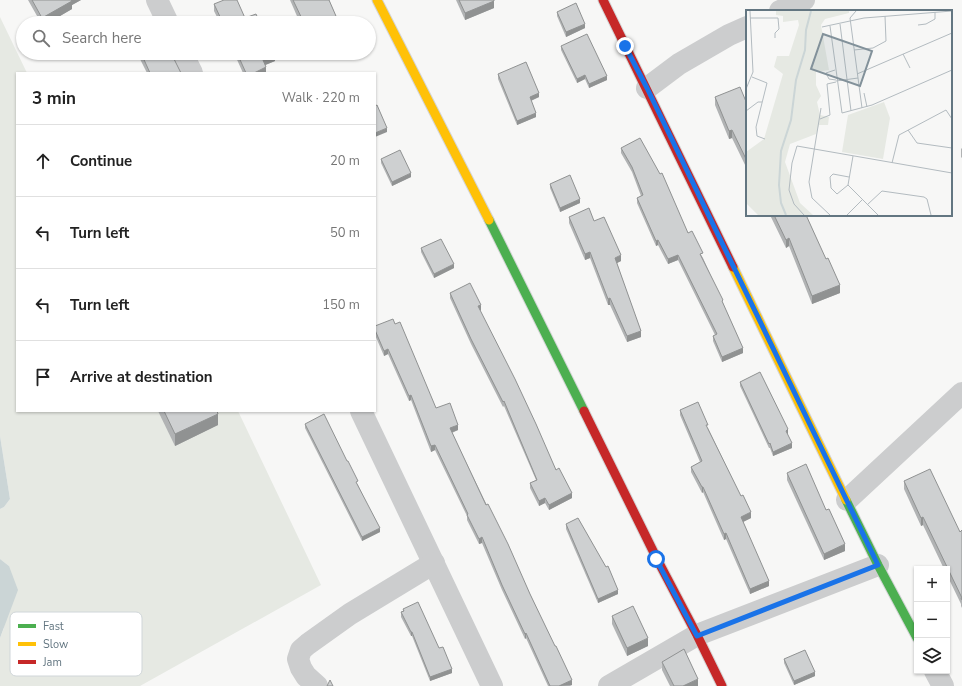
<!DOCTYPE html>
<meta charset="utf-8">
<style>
:root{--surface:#fff;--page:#f2f2f2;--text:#222;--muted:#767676;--line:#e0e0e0}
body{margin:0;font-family:"Nunito Sans",sans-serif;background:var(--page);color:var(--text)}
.controls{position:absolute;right:12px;bottom:12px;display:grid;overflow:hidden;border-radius:0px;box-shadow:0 1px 3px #0004}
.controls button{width:36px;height:36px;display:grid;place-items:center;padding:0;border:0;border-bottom:1px solid var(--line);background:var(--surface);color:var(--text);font:20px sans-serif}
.stop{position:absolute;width:12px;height:12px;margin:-9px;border:3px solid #1a73e8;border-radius:50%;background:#fff}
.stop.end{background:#1a73e8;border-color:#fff;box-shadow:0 1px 4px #0008}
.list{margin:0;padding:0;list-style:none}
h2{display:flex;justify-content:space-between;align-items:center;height:52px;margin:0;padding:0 16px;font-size:17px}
h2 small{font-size:13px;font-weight:400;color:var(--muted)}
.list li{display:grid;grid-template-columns:26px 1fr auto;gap:12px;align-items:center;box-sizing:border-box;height:72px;padding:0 16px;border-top:1px solid var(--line)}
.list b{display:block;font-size:15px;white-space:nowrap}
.list em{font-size:13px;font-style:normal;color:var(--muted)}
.icon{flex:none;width:22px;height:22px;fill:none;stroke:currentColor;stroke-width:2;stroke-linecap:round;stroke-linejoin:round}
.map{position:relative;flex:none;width:962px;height:686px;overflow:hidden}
.search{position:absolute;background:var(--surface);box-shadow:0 1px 3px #0004;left:16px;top:16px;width:360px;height:44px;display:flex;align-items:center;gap:10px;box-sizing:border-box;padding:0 14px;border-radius:22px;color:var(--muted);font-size:15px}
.panel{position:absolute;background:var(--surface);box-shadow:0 1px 3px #0004;left:16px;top:72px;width:360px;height:340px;border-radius:0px}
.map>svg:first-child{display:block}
.green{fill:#e6e9e3}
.water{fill:#cbd5d6}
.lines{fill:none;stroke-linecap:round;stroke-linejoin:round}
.fast-casing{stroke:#d4d5d6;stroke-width:11}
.slow-casing{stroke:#d4d5d6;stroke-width:11}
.jam-casing{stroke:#d4d5d6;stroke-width:11}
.street{stroke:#cccdce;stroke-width:22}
.fast{stroke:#4caf50;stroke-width:9}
.slow{stroke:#ffc107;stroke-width:9}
.jam{stroke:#c62828;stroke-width:9}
.wall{fill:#b1b3b4}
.shaded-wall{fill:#909292}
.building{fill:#ced0d1;stroke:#909292}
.route{stroke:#1a73e8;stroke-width:5}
.inset-river{fill:none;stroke:#cbd5d6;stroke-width:2}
.inset-road{fill:none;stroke:#b3bbc0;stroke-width:1}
.view{fill:#82919a;fill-opacity:0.15;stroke:#82919a;stroke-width:2}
.inset-edge{fill:none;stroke:#637681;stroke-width:2}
.key{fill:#fff;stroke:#d0d6d9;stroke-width:1}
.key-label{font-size:11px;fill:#637681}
</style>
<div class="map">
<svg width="962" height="686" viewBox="0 0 962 686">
<rect width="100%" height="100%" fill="#f7f7f6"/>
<polygon class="green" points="0,17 27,73 17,73 17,411 238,411 321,585 140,686 0,686 0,638 4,628 9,566 0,559 0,509 4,507 10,499 0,436"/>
<g class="water">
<polygon points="0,436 10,499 4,507 0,509"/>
<polygon points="0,559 9,566 18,590 0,638"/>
</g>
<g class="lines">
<defs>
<g id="fast">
<polyline points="489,220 584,411"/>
<polyline points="846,500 878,565 917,638"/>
</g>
<g id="slow">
<polyline points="377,0 489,220"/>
<polyline points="733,267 846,500"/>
</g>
<g id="jam">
<polyline points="603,0 733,267"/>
<polyline points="584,411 657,559 697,635 722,686"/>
</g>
</defs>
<use href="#fast" class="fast-casing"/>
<use href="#slow" class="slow-casing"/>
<use href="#jam" class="jam-casing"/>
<g class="street">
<polyline points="157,0 168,23"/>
<polyline points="780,11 804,0"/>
<polyline points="182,53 192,73"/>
<polyline points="647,88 679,64 729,35 747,27"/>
<polyline points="361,411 492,686"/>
<polyline points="847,500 962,393"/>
<polyline points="935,671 943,686"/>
<polyline points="317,686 306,676 301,668 298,659 301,650 308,644 350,614 434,563"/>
<polyline points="609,686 697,635 878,565"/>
</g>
<use href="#fast" class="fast"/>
<use href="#slow" class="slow"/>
<use href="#jam" class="jam"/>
</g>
<g class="wall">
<polygon points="28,0 81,0 72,5 72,9 48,23 41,23"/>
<polygon points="290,0 329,0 339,23 300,23"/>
<polygon points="456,0 494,0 494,8 465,20"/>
<polygon points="214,4 245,18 260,23 220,23 214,11"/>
<polygon points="557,12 585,28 566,37 557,16"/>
<polygon points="561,46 607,80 589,88 585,79 577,83 561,50"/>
<polygon points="137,53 171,53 181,73 147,73"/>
<polygon points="234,53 274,53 275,61 265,65 266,73 243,73"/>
<polygon points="498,74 539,97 531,101 536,117 517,125 498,79"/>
<polygon points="715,97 747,104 747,169 732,138 729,139 715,105"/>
<polygon points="621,148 688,233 703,258 723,303 743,353 722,362 713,341 713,336 715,335 678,260 668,264 658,245 656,246 637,203 637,198 641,196 632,172 621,153"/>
<polygon points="962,148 962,158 961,157 961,149"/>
<polygon points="381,159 411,177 392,186 381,163"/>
<polygon points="550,184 580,203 560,212 550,188"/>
<polygon points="770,215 806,215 840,293 812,304 789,246 786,248"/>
<polygon points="569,217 594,221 621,261 617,263 641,337 627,342 610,305 608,305 590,258 585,260 569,223"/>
<polygon points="421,248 454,268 434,278 421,252"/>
<polygon points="450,293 481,310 480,311 556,470 572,498 549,510 545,503 539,506 530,488 530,483 536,480 504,406 503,407 471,344 450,298"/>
<polygon points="375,326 436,408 458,430 452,433 530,594 572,685 570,686 548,686 526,638 525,639 502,590 482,543 479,544 467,520 467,516 435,450 431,452 411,400 409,401 388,354 384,356 375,335"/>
<polygon points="740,382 788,434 787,434 792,448 773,456 770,448 769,448 740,386"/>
<polygon points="680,410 708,428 751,518 743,522 769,586 750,594 726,539 724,540 703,492 702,493 691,472 691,467 700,462 680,415"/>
<polygon points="158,411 217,411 218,425 175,446"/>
<polygon points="305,424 358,485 380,532 362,541 305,428"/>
<polygon points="787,473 845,551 824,560 787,480"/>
<polygon points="904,481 960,532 962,530 962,608 961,606 961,604 947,575 947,569 944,569 923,525 921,526 904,489"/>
<polygon points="566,524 618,594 598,603 566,529"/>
<polygon points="403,609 452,673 430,681 412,636 411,636 401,617 401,612 403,611"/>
<polygon points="612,616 648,646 627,656 612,624"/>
<polygon points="784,659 815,676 794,685 784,663"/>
<polygon points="662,662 698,686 670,686 662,670"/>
</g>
<g class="shaded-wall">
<polygon points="70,0 81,0 72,5 72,9 48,23 42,23 42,18"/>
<polygon points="494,1 494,8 465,20 465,13"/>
<polygon points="585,24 585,28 566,37 566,32"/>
<polygon points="275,54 275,61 263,66 263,60"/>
<polygon points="266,67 266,73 254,73"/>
<polygon points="585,75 585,79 577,83 577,79"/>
<polygon points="607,76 607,80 589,88 589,84"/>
<polygon points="539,93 539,97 530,101 530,97"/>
<polygon points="536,113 536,117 517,125 517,121"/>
<polygon points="387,128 387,132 375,137 375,133"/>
<polygon points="732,130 732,138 729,139 729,131"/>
<polygon points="411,173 411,177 392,186 392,182"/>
<polygon points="580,199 580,203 560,212 560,208"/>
<polygon points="789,238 789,246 786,248 786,240"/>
<polygon points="658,240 658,245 656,246 656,241"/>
<polygon points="590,252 590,258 585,260 585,254"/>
<polygon points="621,255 621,261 615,264 615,258"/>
<polygon points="678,255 678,260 668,264 668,259"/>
<polygon points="454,264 454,268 434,278 434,274"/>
<polygon points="840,285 840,293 812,304 812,296"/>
<polygon points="610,298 610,305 608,305 608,299"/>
<polygon points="481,305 481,310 478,312 478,306"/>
<polygon points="641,331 641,337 627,342 627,336"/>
<polygon points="743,348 743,353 722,362 722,357"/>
<polygon points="388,349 388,354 384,356 384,351"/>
<polygon points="411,395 411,400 409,401 409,396"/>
<polygon points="218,414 218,425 175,446 175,434"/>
<polygon points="458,425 458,430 450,433 450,428"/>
<polygon points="788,429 788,434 786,435 786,431"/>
<polygon points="792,443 792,448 773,456 773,452"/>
<polygon points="435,445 435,450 431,452 431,446"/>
<polygon points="703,487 703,492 702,493 702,487"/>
<polygon points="572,493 572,498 549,510 549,505"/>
<polygon points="545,498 545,503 539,506 539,501"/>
<polygon points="751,512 751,518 741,523 741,517"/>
<polygon points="923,517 923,525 921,526 921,518"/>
<polygon points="380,528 380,532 362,541 362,537"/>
<polygon points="726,533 726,539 724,540 724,534"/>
<polygon points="482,537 482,543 479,544 479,539"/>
<polygon points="845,544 845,551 824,560 824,554"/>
<polygon points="769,581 769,586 750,594 750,589"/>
<polygon points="618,590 618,594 598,603 598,599"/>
<rect x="411" y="632" width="1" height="4"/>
<polygon points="526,633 526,638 525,639 525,634"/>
<polygon points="648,638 648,646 627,656 627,648"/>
<polygon points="452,669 452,673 430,681 430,677"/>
<polygon points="815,672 815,676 794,685 794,681"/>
<polygon points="698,679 698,686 683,686"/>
<polygon points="572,680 572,685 559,686"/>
</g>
<g class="building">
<polygon points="32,0 71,0 72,1 42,18"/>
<polygon points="224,0 237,0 245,18 256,14 260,23 223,23 214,4"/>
<polygon points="293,0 329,0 339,23 304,23"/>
<polygon points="459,0 494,0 494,1 465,13"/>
<polygon points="576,3 585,24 566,32 557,12"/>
<polygon points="587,34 607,76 589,84 585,75 577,79 561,46"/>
<polygon points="141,53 171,53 181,73 150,73"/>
<polygon points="237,53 274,53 275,54 263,60 266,67 254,73 246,73"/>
<polygon points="526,62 539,93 530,97 536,113 517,121 498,74"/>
<polygon points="740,87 747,104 747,161 732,130 729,131 715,97"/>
<polygon points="377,105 387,128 375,133 375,106"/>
<polygon points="640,138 660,174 662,173 688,233 692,231 703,253 700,254 723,300 722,301 743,348 722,357 713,336 717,334 678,255 668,259 658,240 656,241 637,198 643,195 632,167 621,148"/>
<polygon points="400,150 411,173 392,182 381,159"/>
<polygon points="570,175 580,199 560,208 550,184"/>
<polygon points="589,208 594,221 604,217 621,255 615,258 641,331 627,336 610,298 608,299 590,252 585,254 569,217"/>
<polygon points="774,215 806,215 826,259 828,258 840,285 812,296 789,238 786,240"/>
<polygon points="441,239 454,264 434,274 421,248"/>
<polygon points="470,283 481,305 478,306 515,379 536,424 556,470 559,468 572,493 549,505 545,498 539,501 530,483 537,480 504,401 503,402 471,339 450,293"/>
<polygon points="393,319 395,324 400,322 436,408 450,403 458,425 450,428 486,505 488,504 508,544 530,594 555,646 556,646 572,680 559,686 550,686 526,633 525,634 502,585 482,537 479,539 467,515 468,514 435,445 431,446 411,395 409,396 388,349 384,351 375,330 375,326"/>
<polygon points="760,372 788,429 786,431 792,443 773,452 770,443 769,444 740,382"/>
<polygon points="698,402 708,425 706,425 741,496 743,495 751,512 741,517 769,581 750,589 726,533 724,534 703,487 702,487 691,467 702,461 680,410"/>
<polygon points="164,411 217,411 218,414 175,434"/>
<polygon points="324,414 347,461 348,461 358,481 356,482 380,528 362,537 305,424"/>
<polygon points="806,464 826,510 829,509 845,544 824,554 787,473"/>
<polygon points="930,469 960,532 962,530 962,600 961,598 962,598 923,517 921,518 904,481"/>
<polygon points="578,518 606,567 608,566 618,590 598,599 566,524"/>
<polygon points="418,602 439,648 443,647 452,669 430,677 412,632 411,632 401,612 404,611 403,609"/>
<polygon points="633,606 648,638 627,648 612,616"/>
<polygon points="684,649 698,679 683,686 674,686 662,662"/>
<polygon points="805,650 815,672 794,681 784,659"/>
<polygon points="330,680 333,686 327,686"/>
</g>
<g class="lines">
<polyline class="route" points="625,46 647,88 878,565 697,636 656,559"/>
</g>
<g transform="translate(746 10)">
<rect width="206" height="206" fill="#f7f7f6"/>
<path d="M30,1H103V3L79,9L75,15L83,60L70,62V75L75,86L71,92L74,105L83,107L82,115H73L70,124L44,134L39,152L54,193L67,205H12L0,193V142L18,129L37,64L28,57L31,46H43L53,15L52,10L37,12V6L30,5ZM138,92L144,108L137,149L96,142L102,105Z" fill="#e6e9e3"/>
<path class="inset-river" d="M40,205L35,193L33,175L35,141L45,110L50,70L59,40L60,20L65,1"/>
<path class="inset-road" d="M110,1L104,8L116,98M4,8H32L33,19L29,23V28M94,14L105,101M172,15L180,14L189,9V2M84,16L96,103L126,95L206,60M76,17L118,8L206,1M108,40L127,38L140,31L139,6M157,44L164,58M89,60L80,63L83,69L90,70M111,64L206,23M6,67L21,73L10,117L11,126L19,129M90,71L112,68M0,79L7,62L4,1M118,83L121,97M75,98L63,172L66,188L84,205M0,101L12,92H16M74,109L84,105L81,74L90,72M162,120L171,133L206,138M107,146L102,175L132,205M146,153L153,125L200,100L206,109M102,175L91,184L85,178L84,167L87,164L103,167M121,195L136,181L178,187L181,189L185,205M58,205L48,194L43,180L46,153L51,136L206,163M101,205L116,190"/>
<path class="view" d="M77,24L126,41L114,76L65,59Z"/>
<rect width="206" height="206" class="inset-edge"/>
</g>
<rect x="10" y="612" width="132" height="64" rx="6" class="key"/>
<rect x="18" y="624" width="18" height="4" fill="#4caf50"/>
<rect x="18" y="642" width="18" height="4" fill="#ffc107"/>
<rect x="18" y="660" width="18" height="4" fill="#c62828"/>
<g class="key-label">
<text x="43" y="630">Fast</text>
<text x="43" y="648">Slow</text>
<text x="43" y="666">Jam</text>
</g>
</svg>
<div class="controls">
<button>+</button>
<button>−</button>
<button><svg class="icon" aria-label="layers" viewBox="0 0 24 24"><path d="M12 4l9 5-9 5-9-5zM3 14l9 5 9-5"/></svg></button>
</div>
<div class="stop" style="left:656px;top:559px"></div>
<div class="stop end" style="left:625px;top:46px"></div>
<div class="search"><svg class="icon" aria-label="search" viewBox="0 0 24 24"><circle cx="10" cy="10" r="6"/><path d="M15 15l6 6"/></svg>Search here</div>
<section class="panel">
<h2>3 min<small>Walk · 220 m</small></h2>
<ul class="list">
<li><svg class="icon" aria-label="ahead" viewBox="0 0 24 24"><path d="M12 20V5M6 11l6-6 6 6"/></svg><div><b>Continue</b></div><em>20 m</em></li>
<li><svg class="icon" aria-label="left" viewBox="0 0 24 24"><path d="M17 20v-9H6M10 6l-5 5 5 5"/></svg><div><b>Turn left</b></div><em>50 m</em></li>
<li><svg class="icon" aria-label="left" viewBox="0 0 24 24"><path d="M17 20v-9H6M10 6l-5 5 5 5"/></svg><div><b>Turn left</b></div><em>150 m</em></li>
<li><svg class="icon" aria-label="arrive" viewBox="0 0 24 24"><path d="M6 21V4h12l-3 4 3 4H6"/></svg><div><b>Arrive at destination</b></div></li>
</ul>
</section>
</div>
